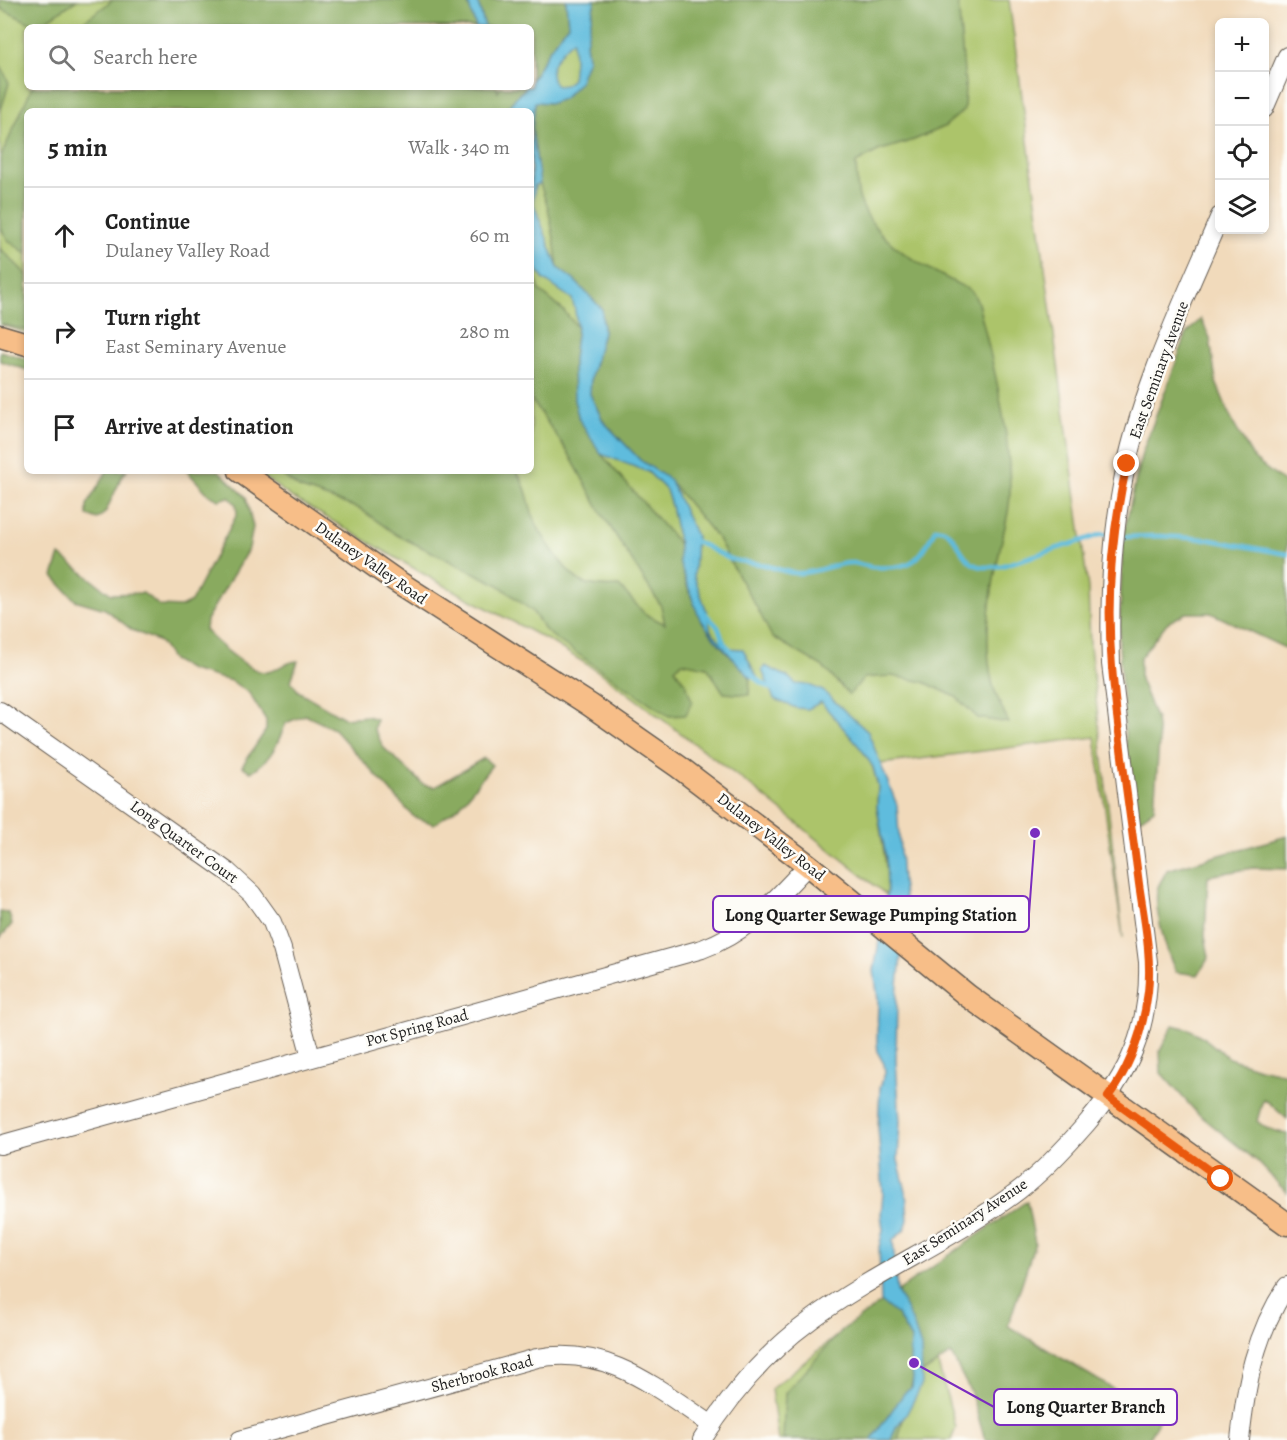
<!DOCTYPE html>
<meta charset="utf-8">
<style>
:root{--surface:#fff;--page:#f2f2f2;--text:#222;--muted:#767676;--line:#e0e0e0}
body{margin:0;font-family:Alegreya,serif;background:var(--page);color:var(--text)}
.controls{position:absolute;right:18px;top:18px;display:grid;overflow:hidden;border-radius:9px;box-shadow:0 3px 9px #0003}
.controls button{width:54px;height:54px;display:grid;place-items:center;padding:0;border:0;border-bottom:2px solid var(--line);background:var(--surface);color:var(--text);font:30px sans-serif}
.stop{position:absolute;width:18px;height:18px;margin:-14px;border:4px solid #ea580c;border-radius:50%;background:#fff}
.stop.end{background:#ea580c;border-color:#fff;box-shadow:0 2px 6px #0008}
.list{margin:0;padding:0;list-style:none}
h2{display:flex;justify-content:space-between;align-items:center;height:78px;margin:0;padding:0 24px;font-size:26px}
h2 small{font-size:20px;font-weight:400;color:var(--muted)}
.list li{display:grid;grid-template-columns:39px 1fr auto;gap:18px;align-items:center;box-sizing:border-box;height:96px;padding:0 24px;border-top:2px solid var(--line)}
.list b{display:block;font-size:22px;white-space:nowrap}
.list p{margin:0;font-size:20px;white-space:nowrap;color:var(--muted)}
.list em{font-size:20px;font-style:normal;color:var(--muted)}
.icon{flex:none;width:33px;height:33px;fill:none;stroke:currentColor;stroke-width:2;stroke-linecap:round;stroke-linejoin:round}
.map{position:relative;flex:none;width:1287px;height:1440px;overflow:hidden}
.search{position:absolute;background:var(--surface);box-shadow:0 3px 9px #0003;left:24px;top:24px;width:510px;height:66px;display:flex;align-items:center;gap:15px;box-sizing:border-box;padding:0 21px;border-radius:9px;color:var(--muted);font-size:22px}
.panel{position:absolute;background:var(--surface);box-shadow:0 3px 9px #0003;left:24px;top:108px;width:510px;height:366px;border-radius:9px}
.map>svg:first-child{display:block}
.green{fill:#acc46a;stroke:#647043;stroke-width:1.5;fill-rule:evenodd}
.forest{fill:#89aa5e;stroke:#52633d;stroke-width:1.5}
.water{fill:#5fbcdd;stroke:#3e6c7c;stroke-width:1.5;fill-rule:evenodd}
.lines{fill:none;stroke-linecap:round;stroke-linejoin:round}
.stream{stroke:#5fbcdd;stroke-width:4.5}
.minor-casing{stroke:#675e54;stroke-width:20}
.major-casing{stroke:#675e54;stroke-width:25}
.minor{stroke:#fff;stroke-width:18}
.major{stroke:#f7be88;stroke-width:22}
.route{stroke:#ea580c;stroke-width:8}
.labels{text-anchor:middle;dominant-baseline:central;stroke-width:5;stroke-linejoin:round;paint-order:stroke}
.street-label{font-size:16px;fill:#1c1c1c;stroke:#fdfcf7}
.leader{fill:none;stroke:#7b2cbf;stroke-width:2}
.callout-dot{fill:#7b2cbf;stroke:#fdfcf7;stroke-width:2}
.callout{fill:#fdfcf7;stroke:#7b2cbf;stroke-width:2}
.callout-label{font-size:18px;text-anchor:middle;font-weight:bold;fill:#1c1c1c}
</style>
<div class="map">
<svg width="1287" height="1440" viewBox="0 0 1287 1440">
<rect width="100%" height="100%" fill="#fdfcf7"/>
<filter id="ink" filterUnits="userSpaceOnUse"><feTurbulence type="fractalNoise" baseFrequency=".0167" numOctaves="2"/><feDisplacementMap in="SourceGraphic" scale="12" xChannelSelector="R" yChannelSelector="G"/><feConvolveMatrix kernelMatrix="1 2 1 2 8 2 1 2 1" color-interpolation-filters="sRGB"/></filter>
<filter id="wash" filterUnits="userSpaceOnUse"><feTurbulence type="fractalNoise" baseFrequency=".008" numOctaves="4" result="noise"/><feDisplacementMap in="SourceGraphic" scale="24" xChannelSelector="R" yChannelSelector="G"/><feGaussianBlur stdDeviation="1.35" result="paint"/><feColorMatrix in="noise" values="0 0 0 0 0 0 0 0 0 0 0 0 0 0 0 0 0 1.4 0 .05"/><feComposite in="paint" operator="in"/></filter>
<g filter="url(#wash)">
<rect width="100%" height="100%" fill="#f1dabb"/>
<g class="green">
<path d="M0,0H1009L1088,588L1090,646L1123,938L1095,737L872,765L878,786L877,807L886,866L894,901L756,790L601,673L551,642L434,580L293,498L255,471H531V111H27V333L0,325ZM27,27H531V87H27Z"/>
<polygon points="915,1283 956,1428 951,1440 778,1440 771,1389 845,1329"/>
</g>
<g class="forest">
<polygon points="0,0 77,0 48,19 32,24 0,8"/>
<polygon points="113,0 467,0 476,27 76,27"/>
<polygon points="477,0 566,0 568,25 549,50 531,81 531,27 485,27"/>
<path d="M595,0H958L965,85L964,110L944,127L914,140L878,151L856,163C857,175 856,189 860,200C876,245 928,269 968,289L973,293L978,303C993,363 1009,424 1010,487C1011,509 1003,532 999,554C990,595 983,640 992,681C995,696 1003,710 1009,723L978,718L956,697L924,682L892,676L864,678L849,695L822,666L772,637L756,606L738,576L718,539L670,481L640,460L603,421L590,394L591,377L603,332L602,309L575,281L558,269L554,238L548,208L540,184L532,130L535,102L552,103L563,98L588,59L586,43Z"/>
<polygon points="0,64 9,83 2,107 0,110"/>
<polygon points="32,87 496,87 498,92 500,87 527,87 517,96 505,111 27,111 27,254 8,240 0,227 0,159"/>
<polygon points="0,248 27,275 27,330 0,324"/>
<path d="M531,261L540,291L564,311L577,327L573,360L574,400L579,419L601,454L679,544C679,573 697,617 715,639C726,653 739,663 750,677L749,695L724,693L707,667L682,662L675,669L686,684L692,701L686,715L669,716L556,639L545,630L532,611L497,584L397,535L360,509L299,488L277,471H516C529,490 527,499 534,519C541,535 566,574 582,582C595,587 606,587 619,586L645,614L665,624L661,606L602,514L569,454L531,399Z"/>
<polygon points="1201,319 1210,338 1216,382 1233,423 1254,459 1287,485 1287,649 1211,613 1186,613 1167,623 1140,658 1140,679 1156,720 1159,743 1154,809 1137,821 1128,781 1119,644 1123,536 1142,453 1187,333"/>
<polygon points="0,351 27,359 27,370 0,361"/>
<polygon points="107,471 127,471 123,475 105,513 97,519 87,515 87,505"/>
<path d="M187,471H219L246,497L253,527L249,548L206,620L205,630C215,641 251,674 267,672C277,671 283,662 298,661L291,681L298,691L344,718L367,716L376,719L374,729L384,748L424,785L435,787L484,758L492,765L459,807L434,824L414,817L334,729L305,715L286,723C277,745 272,759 251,772L242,766L266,730V720L249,693L231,681L190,670L172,660L160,642L132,630L105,609L75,600L53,576L60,555L111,594L143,593L160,606L181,607L191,602L237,514L236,504L229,497L219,500L209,495Z"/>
<path d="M1287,836V869L1253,868L1208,876L1205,936L1209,957L1198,975L1176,972C1167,954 1152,907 1158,887C1160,882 1164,876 1167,870Z"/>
<polygon points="0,912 9,913 12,924 0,938"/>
<polygon points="1173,1025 1189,1029 1203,1037 1229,1058 1259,1068 1287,1074 1287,1119 1268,1102 1263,1100 1257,1121 1266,1128 1287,1134 1287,1193 1258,1162 1197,1113 1161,1073 1160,1051"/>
<polygon points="1027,1201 1035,1243 1008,1326 1160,1417 1148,1440 985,1440 971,1393 951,1354 913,1379 898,1440 783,1440 785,1393 842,1330"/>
</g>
<g class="water">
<polygon points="467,0 477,0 485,27 476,27"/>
<path d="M566,0H595L586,43L588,59L579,83L563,99L552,103L535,102L532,130L540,184L535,185L533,202L558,268L575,281L602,309L603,332L591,377L590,394L603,421L640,460L670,480L696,536L694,576L706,609L711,631L726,648L743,649L757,677H750L715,639L699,617L679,561V544L671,506L666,490L648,472L601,454L579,419L574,400L573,360L577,327L575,310L572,299L543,279L531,259V111H505L517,96L527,87H531V81L549,50L568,25ZM573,40L574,61L572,79L565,85L557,86C541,72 561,50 573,40Z"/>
<polygon points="765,666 788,677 796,684 809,685 823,691 868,732 897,805 902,881 906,909 897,995 896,1061 900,1121 898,1160 906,1191 908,1220 905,1229 893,1240 897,1291 912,1321 921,1347 922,1384 906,1415 896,1427 891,1440 871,1440 905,1392 912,1388 913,1377 910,1363 911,1339 897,1315 881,1302 879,1247 883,1230 881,1214 883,1193 878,1128 880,1088 885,1073 884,1064 878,1053 877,1041 878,1000 874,971 887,892 886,858 877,807 878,786 873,767 862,750 821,702 808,709 796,708 774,699 762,670"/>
</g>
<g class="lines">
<g class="stream">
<polyline points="1120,537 1160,536 1206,539 1287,554"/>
<path d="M691,540C704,544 715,552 728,558C740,563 755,562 768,566C777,569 785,572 795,573C815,575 833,562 854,563C860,564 866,566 872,567C909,570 920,563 935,529C954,526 958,553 972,563C981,569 991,567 1001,566L1103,534L1112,536"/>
<polyline points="704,612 718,627 724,643 734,653"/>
<polyline points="751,673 756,679 775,691"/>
</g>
</g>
</g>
<g filter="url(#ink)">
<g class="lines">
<defs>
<g id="minor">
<polyline points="1264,109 1287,56"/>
<polyline points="0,711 228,872 252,894 272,922 282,949 311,1057"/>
<polyline points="756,922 796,909 860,908"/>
<path d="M0,1145L702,949C750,931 773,901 808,865"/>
<path d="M240,1440L537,1358C608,1345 656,1388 712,1425"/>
<path d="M702,1440C731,1394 767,1352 811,1320C877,1271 954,1240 1019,1190C1044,1171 1066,1147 1087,1123C1129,1074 1150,1029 1148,962L1111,664C1109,605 1111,545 1122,486C1139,392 1183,303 1220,216"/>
<path d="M1240,1440C1246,1383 1255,1334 1287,1286"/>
</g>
<g id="major">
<polyline points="0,336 27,344"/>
<polyline points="240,471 395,580 590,705 679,767 808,865 968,996 1287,1224"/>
</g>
</defs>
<use href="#minor" class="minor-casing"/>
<use href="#major" class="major-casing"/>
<use href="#minor" class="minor"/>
<use href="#major" class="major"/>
</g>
</g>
<g class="lines" filter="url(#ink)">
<path class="route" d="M1127,464C1112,529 1106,600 1112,667C1118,739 1130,812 1139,884C1144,919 1152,956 1148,992C1143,1031 1131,1066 1108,1097L1221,1179"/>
</g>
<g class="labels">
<g class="street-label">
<text transform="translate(1159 370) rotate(-70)">East Seminary Avenue</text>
<text transform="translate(371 563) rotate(35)">Dulaney Valley Road</text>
<text transform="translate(771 837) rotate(38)">Dulaney Valley Road</text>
<text transform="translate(184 842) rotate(36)">Long Quarter Court</text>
<text transform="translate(417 1028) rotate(-15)">Pot Spring Road</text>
<text transform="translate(965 1222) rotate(-33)">East Seminary Avenue</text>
<text transform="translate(482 1374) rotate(-15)">Sherbrook Road</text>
</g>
</g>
<path class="leader" d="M1035 833L1029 914M914 1363L994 1407"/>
<g class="callout-dot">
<circle cx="1035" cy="833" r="6"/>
<circle cx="914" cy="1363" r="6"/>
</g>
<g class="callout">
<rect x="713" y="896" width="316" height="36" rx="6"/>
<rect x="994" y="1389" width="183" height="36" rx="6"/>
</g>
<g class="callout-label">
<text x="871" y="921">Long Quarter Sewage Pumping Station</text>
<text x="1086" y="1413">Long Quarter Branch</text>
</g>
</svg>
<div class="controls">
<button>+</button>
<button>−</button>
<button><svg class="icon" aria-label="locate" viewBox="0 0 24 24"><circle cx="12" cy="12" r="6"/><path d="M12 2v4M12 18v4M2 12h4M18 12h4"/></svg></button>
<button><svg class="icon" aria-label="layers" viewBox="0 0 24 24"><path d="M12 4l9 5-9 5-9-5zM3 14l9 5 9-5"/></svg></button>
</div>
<div class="stop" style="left:1221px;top:1179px"></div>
<div class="stop end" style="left:1127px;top:464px"></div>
<div class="search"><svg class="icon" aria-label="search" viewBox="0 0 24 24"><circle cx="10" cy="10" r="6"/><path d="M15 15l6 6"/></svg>Search here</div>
<section class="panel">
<h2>5 min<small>Walk · 340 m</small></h2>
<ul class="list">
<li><svg class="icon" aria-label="ahead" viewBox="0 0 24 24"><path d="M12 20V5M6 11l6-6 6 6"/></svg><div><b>Continue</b><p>Dulaney Valley Road</p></div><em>60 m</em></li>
<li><svg class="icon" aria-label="right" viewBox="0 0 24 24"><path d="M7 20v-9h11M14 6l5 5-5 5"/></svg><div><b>Turn right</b><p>East Seminary Avenue</p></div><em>280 m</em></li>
<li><svg class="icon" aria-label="arrive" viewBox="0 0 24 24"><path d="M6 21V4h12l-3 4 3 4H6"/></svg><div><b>Arrive at destination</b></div></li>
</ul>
</section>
</div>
